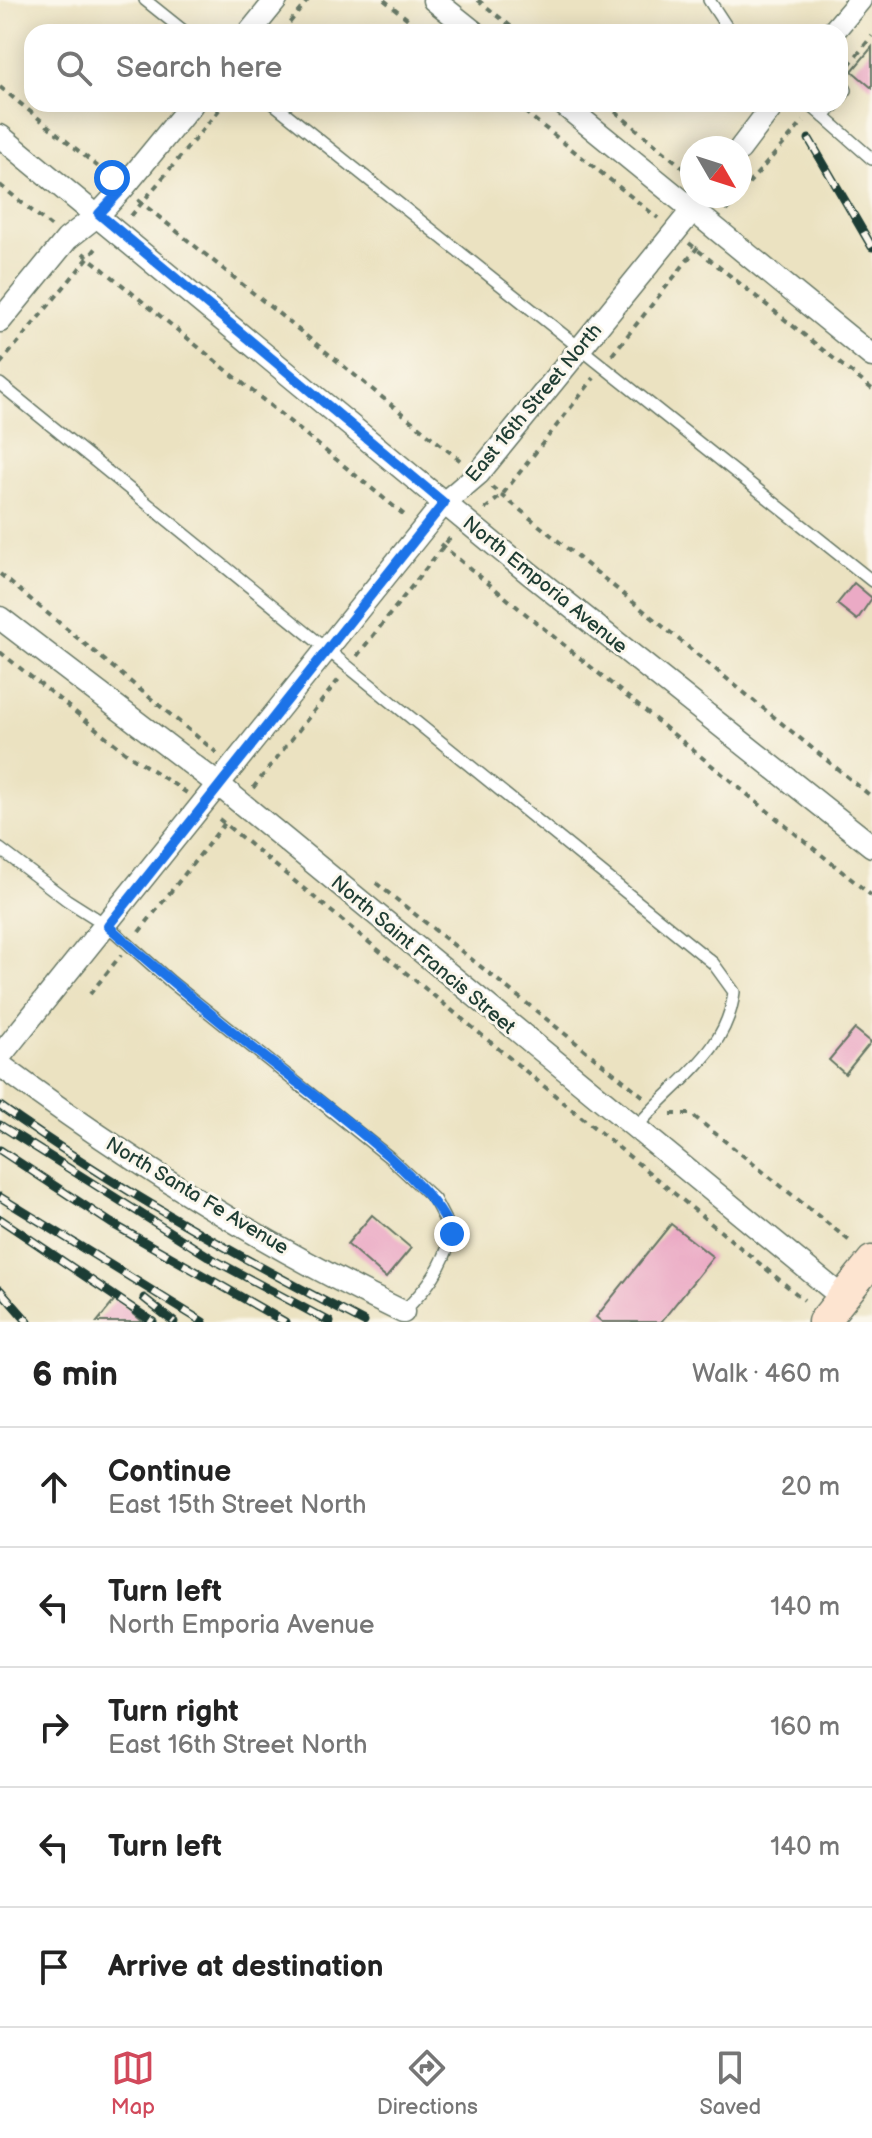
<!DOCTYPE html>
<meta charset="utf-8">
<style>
:root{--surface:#fff;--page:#f6f6f6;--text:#222;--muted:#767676;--line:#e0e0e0;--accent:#d1495b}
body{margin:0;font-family:"Balsamiq Sans",sans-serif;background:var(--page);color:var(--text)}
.compass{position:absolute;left:680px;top:136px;width:72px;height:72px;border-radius:50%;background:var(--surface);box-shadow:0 4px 20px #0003;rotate:129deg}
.stop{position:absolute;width:24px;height:24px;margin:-18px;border:6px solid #1a73e8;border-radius:50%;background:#fff}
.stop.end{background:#1a73e8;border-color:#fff;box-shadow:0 2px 8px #0008}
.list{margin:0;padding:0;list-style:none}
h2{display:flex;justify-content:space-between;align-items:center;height:104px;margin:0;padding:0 32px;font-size:34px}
h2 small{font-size:26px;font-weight:400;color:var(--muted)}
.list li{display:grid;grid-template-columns:52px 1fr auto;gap:24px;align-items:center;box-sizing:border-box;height:120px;padding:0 32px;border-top:2px solid var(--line)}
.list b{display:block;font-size:30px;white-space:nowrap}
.list p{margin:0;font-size:26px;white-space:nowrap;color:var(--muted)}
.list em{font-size:26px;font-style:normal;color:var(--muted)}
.icon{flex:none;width:44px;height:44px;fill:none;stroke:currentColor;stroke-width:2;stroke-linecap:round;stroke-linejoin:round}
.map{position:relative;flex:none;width:872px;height:1322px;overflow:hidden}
.search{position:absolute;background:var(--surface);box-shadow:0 4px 20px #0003;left:24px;right:24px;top:24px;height:88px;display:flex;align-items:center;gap:20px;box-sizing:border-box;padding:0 28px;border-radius:24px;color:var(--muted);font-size:30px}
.sheet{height:704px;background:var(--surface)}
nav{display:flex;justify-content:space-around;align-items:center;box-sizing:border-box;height:112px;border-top:2px solid var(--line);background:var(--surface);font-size:22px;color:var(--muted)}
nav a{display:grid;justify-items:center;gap:4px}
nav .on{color:var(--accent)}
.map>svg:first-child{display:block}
.building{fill:#ebaac5}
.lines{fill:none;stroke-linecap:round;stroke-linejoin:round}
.lane-casing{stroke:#667765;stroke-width:14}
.street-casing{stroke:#667765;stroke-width:25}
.secondary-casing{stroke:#667765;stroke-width:33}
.path{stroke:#667765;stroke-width:4;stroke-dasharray:6 6;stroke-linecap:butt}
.lane{stroke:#fff;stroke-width:11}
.street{stroke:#fff;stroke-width:22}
.secondary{stroke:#fde4d0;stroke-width:30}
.rail-casing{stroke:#1f3d34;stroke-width:9}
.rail{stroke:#fbf7ec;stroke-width:6;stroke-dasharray:18;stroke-linecap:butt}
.route{stroke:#1a73e8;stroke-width:10}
.labels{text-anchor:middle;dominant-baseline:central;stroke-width:6;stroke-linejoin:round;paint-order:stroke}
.street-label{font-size:20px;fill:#1f3d34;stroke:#fbf7ec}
</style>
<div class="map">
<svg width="872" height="1322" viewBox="0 0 872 1322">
<rect width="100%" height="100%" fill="#fbf7ec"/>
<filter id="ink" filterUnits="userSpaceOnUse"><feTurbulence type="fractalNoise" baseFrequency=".0125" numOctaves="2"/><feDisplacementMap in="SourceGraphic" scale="16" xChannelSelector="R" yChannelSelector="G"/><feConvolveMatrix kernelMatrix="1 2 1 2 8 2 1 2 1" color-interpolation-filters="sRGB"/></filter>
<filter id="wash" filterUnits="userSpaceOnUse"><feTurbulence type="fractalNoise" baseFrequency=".006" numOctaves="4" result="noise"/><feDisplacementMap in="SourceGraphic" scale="32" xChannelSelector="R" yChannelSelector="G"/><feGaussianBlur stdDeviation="1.8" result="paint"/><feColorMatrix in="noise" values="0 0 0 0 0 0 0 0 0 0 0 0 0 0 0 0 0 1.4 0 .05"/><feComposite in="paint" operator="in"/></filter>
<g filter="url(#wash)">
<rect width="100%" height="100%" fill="#ebe2c1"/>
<g id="blocks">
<g class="building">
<polygon points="872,47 872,88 852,71"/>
<polygon points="854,583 872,598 857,620 837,604"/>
<polygon points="855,1029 871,1042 845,1074 829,1060"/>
<polygon points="372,1215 411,1248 386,1278 347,1244"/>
<polygon points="671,1224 713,1257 661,1322 602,1322 596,1317"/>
<polygon points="116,1299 143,1322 97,1322"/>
</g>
</g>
</g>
<g filter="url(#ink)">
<use href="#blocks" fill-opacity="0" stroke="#667765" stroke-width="2"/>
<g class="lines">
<defs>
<g id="lane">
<polyline points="145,0 185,32"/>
<polyline points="709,0 730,32"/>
<polyline points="840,79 846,90 840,98"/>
<polyline points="274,104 872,581"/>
<polyline points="809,104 824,117 835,104"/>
<polyline points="824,117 872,159"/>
<path d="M0,384L713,963L734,992C727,1055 672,1083 635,1129"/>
<path d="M0,849L67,900L108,926L171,982L389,1157L434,1199L452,1234C443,1268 428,1287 403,1312"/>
</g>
<g id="street">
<polyline points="434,0 474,32"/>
<polyline points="250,32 276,0"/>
<polyline points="833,32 860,0"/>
<polyline points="563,104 872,356"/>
<polyline points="0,136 529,573 872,846"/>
<polyline points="740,149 774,104"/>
<polyline points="0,321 67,239 99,214 123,188 192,104"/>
<polyline points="0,618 219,785 843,1298"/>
<polyline points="0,1056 444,503 478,474 704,196"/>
<path d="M0,1065C126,1159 262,1244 403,1312"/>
</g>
<polyline id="secondary" points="823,1322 872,1261"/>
</defs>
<use href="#lane" class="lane-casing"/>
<use href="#street" class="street-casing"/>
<use href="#secondary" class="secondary-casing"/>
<g class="path">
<polyline points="384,0 424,32"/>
<polyline points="478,0 518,32"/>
<polyline points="282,32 308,0"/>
<polyline points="849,65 872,36"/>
<polyline points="0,87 107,174"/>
<polyline points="515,104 658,218"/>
<polyline points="606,104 692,175"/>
<polyline points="0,185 52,227"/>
<polyline points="740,193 804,121"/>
<polyline points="138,200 461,461"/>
<polyline points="726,211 738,196"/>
<polyline points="131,216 224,104"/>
<polyline points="689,243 872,389"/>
<polyline points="83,253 408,518"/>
<polyline points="612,355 701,243"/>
<polyline points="0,364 98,246"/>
<polyline points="492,487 872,797"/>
<polyline points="485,509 502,495 594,378"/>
<polyline points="440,544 872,896"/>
<polyline points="0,574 217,753"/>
<polyline points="0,652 129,755 187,793"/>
<polyline points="357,656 453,534"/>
<polyline points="253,788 339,679"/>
<polyline points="219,819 804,1300"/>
<polyline points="376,883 644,1097"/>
<polyline points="139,932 225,823"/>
<polyline points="90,994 121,955"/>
<polyline points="671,1114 691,1114 851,1242"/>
</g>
<use href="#lane" class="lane"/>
<use href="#street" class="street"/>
<use href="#secondary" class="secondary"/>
<defs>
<g id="rail">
<polyline points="809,139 872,247"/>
<path d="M0,1106C115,1188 239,1257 364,1322"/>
<polyline points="0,1125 216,1261 330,1322"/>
<polyline points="0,1150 111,1223 285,1322"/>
<polyline points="0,1197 203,1322"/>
<polyline points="0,1219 153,1322"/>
<polyline points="0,1290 28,1322"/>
<polyline points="144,1298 174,1322"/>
</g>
</defs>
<use href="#rail" class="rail-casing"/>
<use href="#rail" class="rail"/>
</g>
</g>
<g class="lines" filter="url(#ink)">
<path class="route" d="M112,178L123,188L99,214L444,503L108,926C155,968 203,1008 253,1048C302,1088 434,1178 452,1234"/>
</g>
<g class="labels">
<g class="street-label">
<text transform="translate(534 403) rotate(-50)">East 16th Street North</text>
<text transform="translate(545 585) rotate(39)">North Emporia Avenue</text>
<text transform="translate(423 955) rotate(40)">North Saint Francis Street</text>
<text transform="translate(197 1196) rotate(31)">North Santa Fe Avenue</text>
</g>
</g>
</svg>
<svg class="compass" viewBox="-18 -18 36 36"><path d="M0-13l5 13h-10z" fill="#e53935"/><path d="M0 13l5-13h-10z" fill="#767676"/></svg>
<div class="stop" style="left:112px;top:178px"></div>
<div class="stop end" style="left:452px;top:1234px"></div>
<div class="search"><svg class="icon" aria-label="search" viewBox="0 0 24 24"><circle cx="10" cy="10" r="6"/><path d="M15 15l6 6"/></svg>Search here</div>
</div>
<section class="sheet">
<h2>6 min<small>Walk · 460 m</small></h2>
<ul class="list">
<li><svg class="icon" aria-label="ahead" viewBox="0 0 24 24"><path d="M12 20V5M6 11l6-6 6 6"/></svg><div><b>Continue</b><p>East 15th Street North</p></div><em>20 m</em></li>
<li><svg class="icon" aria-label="left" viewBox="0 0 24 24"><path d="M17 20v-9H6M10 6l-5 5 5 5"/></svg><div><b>Turn left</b><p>North Emporia Avenue</p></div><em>140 m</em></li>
<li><svg class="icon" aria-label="right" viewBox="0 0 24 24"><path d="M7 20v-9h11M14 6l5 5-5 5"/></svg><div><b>Turn right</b><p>East 16th Street North</p></div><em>160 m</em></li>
<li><svg class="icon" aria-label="left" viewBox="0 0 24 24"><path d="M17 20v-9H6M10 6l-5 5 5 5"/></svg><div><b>Turn left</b></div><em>140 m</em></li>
<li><svg class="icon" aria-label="arrive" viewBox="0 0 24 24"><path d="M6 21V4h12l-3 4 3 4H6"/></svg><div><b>Arrive at destination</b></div></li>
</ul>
</section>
<nav>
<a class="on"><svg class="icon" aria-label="map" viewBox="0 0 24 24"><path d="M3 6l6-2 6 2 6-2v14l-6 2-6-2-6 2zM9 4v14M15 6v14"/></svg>Map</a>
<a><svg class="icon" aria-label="directions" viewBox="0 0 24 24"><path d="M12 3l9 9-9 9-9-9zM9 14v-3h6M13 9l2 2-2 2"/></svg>Directions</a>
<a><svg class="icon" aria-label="saved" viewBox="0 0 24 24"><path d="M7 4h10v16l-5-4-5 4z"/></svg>Saved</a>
</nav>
